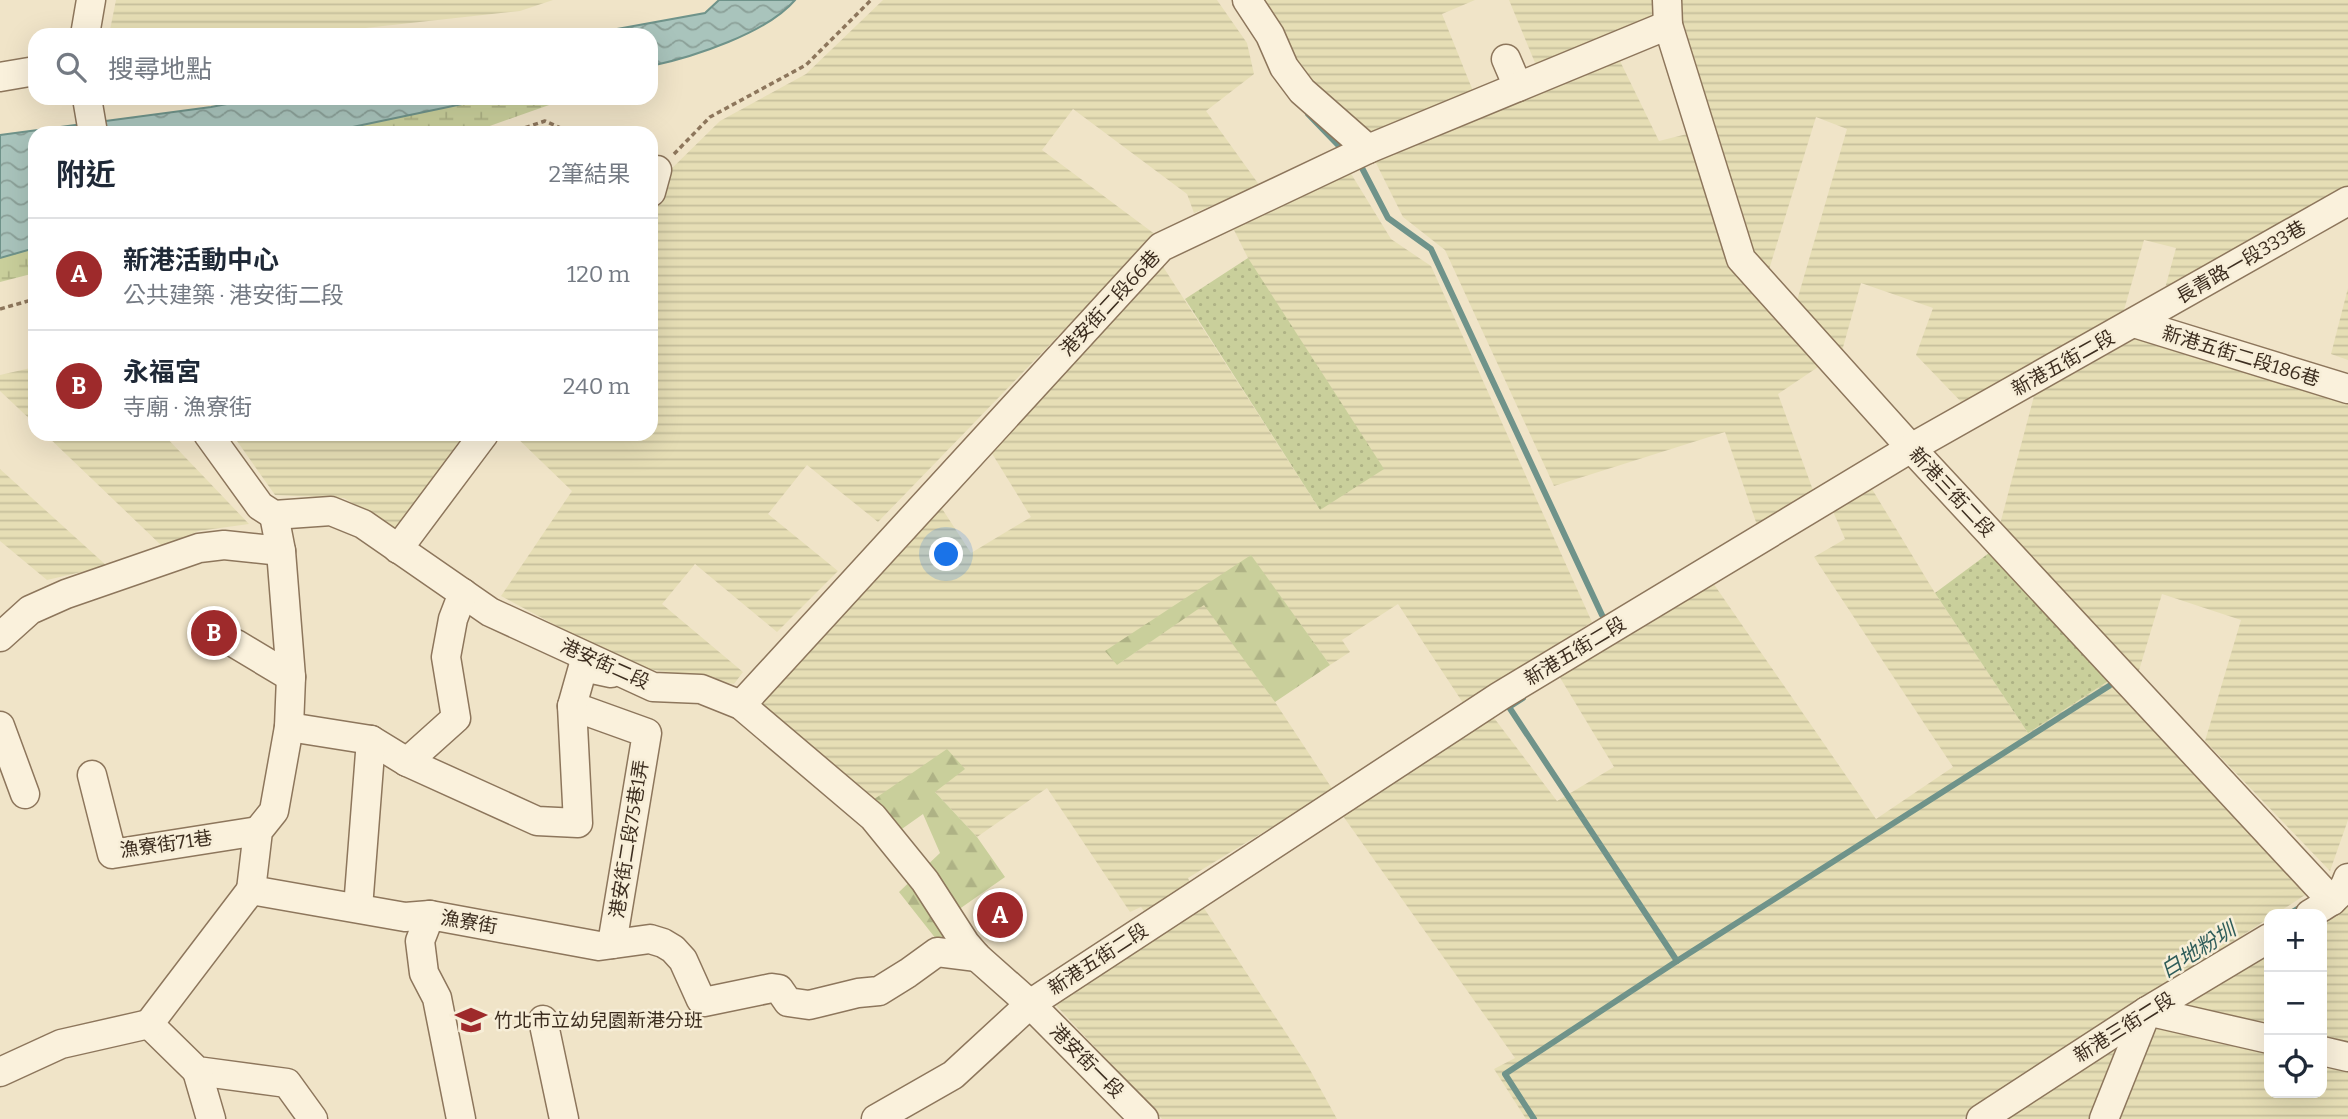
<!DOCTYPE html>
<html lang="zh-TW">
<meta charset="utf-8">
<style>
:root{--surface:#fff;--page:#f6f6f7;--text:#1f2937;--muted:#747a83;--line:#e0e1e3;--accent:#9e2a2b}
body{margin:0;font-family:Bitter,"Noto Sans TC",serif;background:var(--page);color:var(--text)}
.controls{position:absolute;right:21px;bottom:21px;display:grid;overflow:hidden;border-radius:14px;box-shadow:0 7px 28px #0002}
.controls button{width:63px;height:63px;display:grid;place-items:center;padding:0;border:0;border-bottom:2px solid var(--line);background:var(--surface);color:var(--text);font:35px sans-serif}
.you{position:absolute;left:947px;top:555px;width:24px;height:24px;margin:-18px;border:5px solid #fff;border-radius:50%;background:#1a73e8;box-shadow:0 0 0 10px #1a73e833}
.badge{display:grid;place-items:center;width:46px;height:46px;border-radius:50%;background:var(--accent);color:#fff;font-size:23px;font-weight:700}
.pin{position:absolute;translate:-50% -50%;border:4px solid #fff;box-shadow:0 2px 7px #0006}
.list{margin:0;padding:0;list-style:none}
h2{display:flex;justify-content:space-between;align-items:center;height:91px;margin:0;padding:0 28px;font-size:30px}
h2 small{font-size:23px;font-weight:400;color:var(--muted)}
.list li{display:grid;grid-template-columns:46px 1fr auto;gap:21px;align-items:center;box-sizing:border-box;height:112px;padding:0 28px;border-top:2px solid var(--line)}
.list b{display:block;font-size:26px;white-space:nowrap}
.list p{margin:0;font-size:23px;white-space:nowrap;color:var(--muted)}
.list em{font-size:23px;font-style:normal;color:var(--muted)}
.icon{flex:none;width:38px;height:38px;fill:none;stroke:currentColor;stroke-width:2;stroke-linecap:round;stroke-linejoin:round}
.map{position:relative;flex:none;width:2348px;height:1119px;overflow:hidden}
.search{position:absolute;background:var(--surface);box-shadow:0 7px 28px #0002;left:28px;top:28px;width:630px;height:77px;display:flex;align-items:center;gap:18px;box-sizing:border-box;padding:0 24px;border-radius:21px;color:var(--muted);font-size:26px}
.panel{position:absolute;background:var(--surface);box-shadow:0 7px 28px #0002;left:28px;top:126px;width:630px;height:315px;border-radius:21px}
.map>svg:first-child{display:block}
.farmland{fill:url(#farmland-rules)}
.grass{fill:url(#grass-dots)}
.forest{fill:url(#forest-firs)}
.wetland{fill:url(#wetland-marsh)}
.water{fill:url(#water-waves);stroke:#6f938a;stroke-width:2}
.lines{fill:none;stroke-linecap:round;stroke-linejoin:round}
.stream{stroke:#6f938a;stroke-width:6}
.minor-casing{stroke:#8d765c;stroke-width:31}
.path{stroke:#8d765c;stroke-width:3.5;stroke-dasharray:5 3.5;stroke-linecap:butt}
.minor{stroke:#faf1dc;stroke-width:28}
.labels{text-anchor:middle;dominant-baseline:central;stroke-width:5;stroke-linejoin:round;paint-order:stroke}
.street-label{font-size:19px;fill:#3d2e20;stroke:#f7eed8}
.poi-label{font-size:19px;fill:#3d2e20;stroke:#f7eed8;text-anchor:start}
.water-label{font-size:21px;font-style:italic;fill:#2f5d5a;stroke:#f7eed8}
</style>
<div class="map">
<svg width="2348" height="1119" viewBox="0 0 2348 1119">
<defs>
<pattern id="farmland-rules" width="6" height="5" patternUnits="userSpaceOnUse" patternTransform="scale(1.75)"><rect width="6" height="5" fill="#e6deb5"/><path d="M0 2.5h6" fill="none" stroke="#c6bf9b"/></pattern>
<pattern id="grass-dots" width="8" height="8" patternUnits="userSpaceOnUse" patternTransform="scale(1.75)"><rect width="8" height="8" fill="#c9cf9b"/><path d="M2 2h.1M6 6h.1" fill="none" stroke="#aeb285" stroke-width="1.8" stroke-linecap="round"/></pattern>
<pattern id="forest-firs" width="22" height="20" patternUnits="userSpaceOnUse" patternTransform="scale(1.75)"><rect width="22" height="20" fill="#c9cf9b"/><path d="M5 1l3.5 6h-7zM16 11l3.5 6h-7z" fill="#aeb285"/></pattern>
<pattern id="wetland-marsh" width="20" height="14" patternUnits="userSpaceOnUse" patternTransform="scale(1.75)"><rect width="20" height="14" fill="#c9cf9b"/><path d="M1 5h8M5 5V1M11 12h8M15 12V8" fill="none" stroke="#aeb285"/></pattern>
<pattern id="water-waves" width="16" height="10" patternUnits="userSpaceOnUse" patternTransform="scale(1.75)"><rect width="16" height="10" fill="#a9c4bc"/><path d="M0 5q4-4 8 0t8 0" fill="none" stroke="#8ba098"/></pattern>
</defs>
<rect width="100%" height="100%" fill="#f0e4c8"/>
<g class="farmland">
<polygon points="116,0 553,0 520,11 302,35 109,35"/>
<polygon points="883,0 1217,0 1247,43 1254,74 1206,111 1260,186 1194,213 1187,194 1073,109 1042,150 1156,235 878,522 807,465 768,514 838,571 777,632 695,564 662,604 743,672 734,684 632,666 501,596 572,491 513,434 651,434 651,178 659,181 720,121 806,74"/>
<polygon points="1262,0 1475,0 1442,14 1475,96 1375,137 1302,72"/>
<polygon points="1509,0 1661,0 1662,17 1538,70"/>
<polygon points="1681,0 2348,0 2348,187 2164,292 2176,248 2144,240 2122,317 1967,408 1916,355 1933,308 1861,283 1842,351 1796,304 1847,129 1816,117 1767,276 1747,255 1682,26"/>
<polygon points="1618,57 1659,141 1695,132 1733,261 1827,361 1778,394 1814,493 1757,525 1725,432 1554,486 1445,250 1403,217 1375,161"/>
<polygon points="1350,172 1391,239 1431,266 1592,622 1463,703 1398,604 1342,640 1350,652 1330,665 1251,556 1117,665 1204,604 1275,702 1333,790 1188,878 1196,896 1309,1068 1337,1119 1162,1119 1050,999 1158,930 1141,907 1130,912 1047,788 977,837 935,792 870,802 752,699 937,501 971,553 1031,517 988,447 1160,262 1320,510 1248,258 1231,224"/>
<polygon points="2348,288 2348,360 2331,354"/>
<polygon points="2142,335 2348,396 2348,820 2330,871 2205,741 2241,620 2162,594 2137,677 1999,528 2034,396"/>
<polygon points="35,367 35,424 0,391 0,375"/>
<polygon points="45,434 163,434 249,524 198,531 164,548"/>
<polygon points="232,434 471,434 397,530 344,498 275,495"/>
<polygon points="0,469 107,566 47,580 0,541"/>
<polygon points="1869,484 1935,593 2028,733 2113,678 2311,891 2276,914 2269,914 2269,918 1962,1119 1526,1119 1494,1069 1515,1058 1338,809 1488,710 1557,801 1614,767 1556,671 1711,580 1876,819 1953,767 1814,557 1845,539 1831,507"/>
<polygon points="2348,903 2348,1049 2322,1043 2322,922"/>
<polygon points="2269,950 2269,1031 2184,1012 2185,996"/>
<polygon points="2163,1016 2269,1042 2269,1093 2322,1093 2322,1055 2348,1062 2348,1119 2112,1119 2147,1030"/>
<polygon points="2112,1041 2120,1055 2094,1119 1995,1119"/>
</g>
<g class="grass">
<polygon points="1248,258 1384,469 1320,510 1185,299"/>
<polygon points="1993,550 2113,678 2028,733 1935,593"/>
</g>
<g class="forest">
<polygon points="1251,555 1330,665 1275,702 1204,605 1117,665 1105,651"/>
<polygon points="947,749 965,769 935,792 977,837 1005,877 948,917 955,963 899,892 940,853 923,814 899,831 870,802"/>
</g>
<g class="wetland">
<polygon points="407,98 569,98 470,133 213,133"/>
<polygon points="35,174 35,273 0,282 0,182"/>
</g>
<g class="water">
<path d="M719,0H795C767,33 693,57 651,66V35H584L705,13Z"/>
<polygon points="259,98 491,98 324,133 35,133 35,248 0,258 0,135 211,107"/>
</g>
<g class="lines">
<g class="stream">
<polyline points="1308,114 1338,145"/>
<polyline points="1362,168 1388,218 1431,249 1602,615"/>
<polyline points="1523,698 1509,707 1677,961"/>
<polyline points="2289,914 2304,905"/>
<polyline points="1534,1119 1505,1074 1677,961 2109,686"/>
</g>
<defs>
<g id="minor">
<polyline points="1247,0 1270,35 1284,67 1302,91 1368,149"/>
<polyline points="1667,0 1668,25 1741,259 1911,448 2332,901"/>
<polyline points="85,35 91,0"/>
<polyline points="1506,59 1518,87"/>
<polyline points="0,77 35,71"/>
<polyline points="87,98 93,133"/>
<polyline points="651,192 657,170"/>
<polyline points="2134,323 2348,389"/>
<polyline points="208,434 260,506 274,515 331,511 363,524 490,612 653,687 701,689 741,705 873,817 925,881 965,943 977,957 1030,1004 1144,1119"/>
<polyline points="398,549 484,434"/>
<polyline points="0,637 30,610 66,594 199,548 224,545 281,551"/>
<polyline points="236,644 291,677"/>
<polyline points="741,705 1161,247 1368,149 1668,25"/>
<polyline points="572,706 647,733 612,944"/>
<polyline points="0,726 25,794"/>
<polyline points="289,727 371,740 407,762 456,718 446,657 453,619 463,593"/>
<polyline points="407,762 537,821 578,823 572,706 583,667 611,673"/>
<polyline points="92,775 112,854 258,831"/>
<polyline points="251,890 405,917 430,915 599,946 650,939 663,943 673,949 683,960 701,1000 704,1002 772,988 779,989 788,1002 809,1005 858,993 879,991 908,973 937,952 977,957"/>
<polyline points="251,890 258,831 274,811 289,727 291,677 281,551 274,515"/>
<polyline points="358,908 371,740"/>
<path d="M2310,914C2327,904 2342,897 2348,878"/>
<polyline points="430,915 420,941 424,973 437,998 461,1119"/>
<polyline points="543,1020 564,1119"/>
<polyline points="149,1024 197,1071 287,1083 313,1119"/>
<polyline points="149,1024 251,890"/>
<polyline points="2322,1051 2348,1057"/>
<polyline points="197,1071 211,1119"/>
<polyline points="0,1072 61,1044 149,1024"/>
<polyline points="876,1119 953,1075 1030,1004 1500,696 1911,448 2348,201"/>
<polyline points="1981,1119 2147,1011 2269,938"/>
<polyline points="2104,1119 2147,1011 2269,1039"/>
</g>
</defs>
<use href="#minor" class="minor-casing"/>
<g class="path">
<polyline points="509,133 545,121 572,133"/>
<polyline points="674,154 710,117 806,65 871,0"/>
<polyline points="0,309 35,299"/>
</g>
<use href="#minor" class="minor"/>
</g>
<defs>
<symbol id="school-bare" viewBox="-9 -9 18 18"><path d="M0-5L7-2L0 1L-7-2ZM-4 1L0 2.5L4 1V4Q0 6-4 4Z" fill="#9e2a2b" stroke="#f7eed8" stroke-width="2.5" paint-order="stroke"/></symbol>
</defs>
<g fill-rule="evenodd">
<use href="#school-bare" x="449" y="998" width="44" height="44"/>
</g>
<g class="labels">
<g class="street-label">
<text transform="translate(2241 262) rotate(-30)">長青路一段333巷</text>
<text transform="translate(1110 303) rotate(-47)">港安街二段66巷</text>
<text transform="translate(2241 356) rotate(17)">新港五街二段186巷</text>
<text transform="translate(2063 363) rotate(-29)">新港五街二段</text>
<text transform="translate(1952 492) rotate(47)">新港三街二段</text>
<text transform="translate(1575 651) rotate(-31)">新港五街二段</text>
<text transform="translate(605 664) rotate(24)">港安街二段</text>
<text transform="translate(629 839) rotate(-81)">港安街二段75巷1弄</text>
<text transform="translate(166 844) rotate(-8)">漁寮街71巷</text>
<text transform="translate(469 922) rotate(10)">漁寮街</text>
<text transform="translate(1098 959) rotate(-33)">新港五街二段</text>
<text transform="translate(2124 1027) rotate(-32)">新港三街二段</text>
<text transform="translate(1087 1061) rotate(45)">港安街一段</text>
</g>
<g class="poi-label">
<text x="494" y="1020">竹北市立幼兒園新港分班</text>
</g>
<g class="water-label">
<text transform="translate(2198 950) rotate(-32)">白地粉圳</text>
</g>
</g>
</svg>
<div class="controls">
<button>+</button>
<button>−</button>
<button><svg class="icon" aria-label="locate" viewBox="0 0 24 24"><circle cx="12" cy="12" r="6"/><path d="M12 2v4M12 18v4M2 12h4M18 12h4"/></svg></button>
</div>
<div class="you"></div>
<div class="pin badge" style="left:1000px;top:915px">A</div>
<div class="pin badge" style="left:214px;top:633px">B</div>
<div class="search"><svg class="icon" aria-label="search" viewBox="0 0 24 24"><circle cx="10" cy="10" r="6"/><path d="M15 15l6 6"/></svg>搜尋地點</div>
<section class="panel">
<h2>附近<small>2筆結果</small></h2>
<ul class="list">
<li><span class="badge">A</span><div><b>新港活動中心</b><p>公共建築 · 港安街二段</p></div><em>120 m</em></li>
<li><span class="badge">B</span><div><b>永福宮</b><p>寺廟 · 漁寮街</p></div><em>240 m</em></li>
</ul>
</section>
</div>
